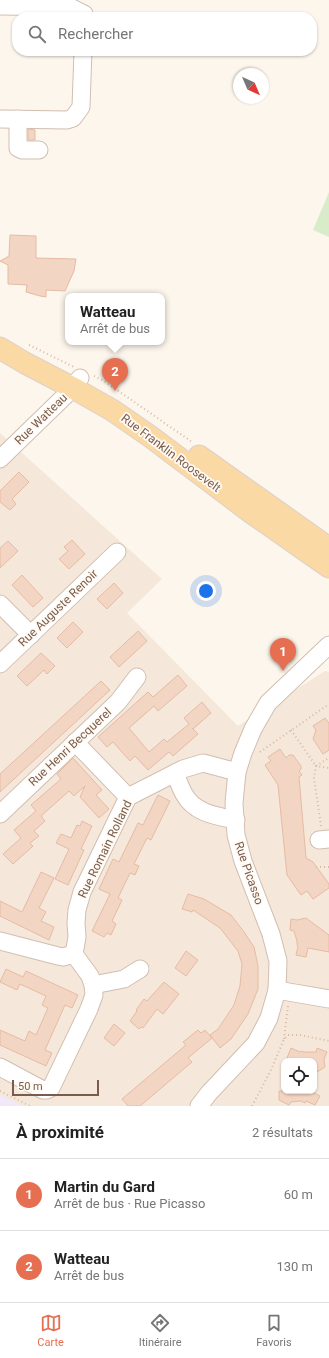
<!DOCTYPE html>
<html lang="fr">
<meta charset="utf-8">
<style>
:root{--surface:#fff;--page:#f2f2f2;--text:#222;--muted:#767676;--line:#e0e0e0;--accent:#e76f51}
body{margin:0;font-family:Roboto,sans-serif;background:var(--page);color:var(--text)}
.controls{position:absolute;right:12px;bottom:12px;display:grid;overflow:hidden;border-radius:8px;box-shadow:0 1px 3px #0004}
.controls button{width:36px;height:36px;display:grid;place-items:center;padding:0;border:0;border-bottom:1px solid var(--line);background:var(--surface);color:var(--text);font:20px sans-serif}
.compass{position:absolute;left:233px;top:68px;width:36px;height:36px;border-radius:50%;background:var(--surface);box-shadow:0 1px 3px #0004;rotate:136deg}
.scale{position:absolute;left:12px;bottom:10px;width:87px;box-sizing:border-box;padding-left:4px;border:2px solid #7a5c4d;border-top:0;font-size:11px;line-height:14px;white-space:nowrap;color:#7a5c4d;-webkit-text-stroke:3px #fffaf3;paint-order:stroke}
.you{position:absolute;left:206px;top:591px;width:14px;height:14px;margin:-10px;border:3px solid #fff;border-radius:50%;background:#1a73e8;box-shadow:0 0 0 6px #1a73e833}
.badge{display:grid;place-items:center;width:26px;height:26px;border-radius:50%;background:var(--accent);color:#fff;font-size:13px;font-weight:700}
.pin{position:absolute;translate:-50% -33px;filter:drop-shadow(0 1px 2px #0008)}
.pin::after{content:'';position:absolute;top:21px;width:14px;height:12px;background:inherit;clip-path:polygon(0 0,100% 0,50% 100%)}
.popup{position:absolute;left:65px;top:293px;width:100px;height:52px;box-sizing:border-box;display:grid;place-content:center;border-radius:8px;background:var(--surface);filter:drop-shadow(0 1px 3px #0005);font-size:13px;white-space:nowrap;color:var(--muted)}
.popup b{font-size:15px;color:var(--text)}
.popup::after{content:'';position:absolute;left:50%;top:100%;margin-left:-8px;border:8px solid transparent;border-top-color:var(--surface)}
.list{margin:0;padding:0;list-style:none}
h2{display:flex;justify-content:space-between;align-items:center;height:52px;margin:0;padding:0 16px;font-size:17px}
h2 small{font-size:13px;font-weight:400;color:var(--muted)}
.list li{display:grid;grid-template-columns:26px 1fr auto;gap:12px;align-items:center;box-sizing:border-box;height:72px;padding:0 16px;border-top:1px solid var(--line)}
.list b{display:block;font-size:15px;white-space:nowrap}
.list p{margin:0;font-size:13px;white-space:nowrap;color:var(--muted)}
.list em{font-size:13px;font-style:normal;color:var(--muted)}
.icon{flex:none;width:22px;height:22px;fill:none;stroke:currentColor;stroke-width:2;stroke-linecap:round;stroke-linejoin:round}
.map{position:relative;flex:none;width:329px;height:1106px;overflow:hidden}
.search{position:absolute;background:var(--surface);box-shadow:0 1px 3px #0004;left:12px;right:12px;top:12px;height:44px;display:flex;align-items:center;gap:10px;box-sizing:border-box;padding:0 14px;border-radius:16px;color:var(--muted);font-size:15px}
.sheet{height:196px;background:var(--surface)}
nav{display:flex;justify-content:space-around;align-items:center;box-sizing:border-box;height:56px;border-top:1px solid var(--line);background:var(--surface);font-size:11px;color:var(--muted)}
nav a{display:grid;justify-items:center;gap:2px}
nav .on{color:var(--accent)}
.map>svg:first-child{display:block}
.residential{fill:#f5e8da;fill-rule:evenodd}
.education{fill:#f3e8fa}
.green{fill:#d8ecc9}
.building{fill:#f3d5c3;stroke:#e6bba3}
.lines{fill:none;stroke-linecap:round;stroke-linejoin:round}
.minor-casing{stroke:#d1beb0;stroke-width:19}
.major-casing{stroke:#dad1cd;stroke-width:23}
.path{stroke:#d9b8a5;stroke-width:2;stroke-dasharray:1 3;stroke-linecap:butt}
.minor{stroke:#fff;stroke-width:17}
.major{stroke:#fbd9a5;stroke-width:21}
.labels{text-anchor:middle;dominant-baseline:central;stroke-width:3.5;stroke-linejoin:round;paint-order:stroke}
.street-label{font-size:12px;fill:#7a5c4d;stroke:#fffaf3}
</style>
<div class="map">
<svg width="329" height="1106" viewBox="0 0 329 1106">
<rect width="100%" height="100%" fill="#fdf6ec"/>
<path class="residential" d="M0,433L162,579L127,613L238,726L325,671L329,672V1106H0ZM284,1061H314V1091H284Z"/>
<polygon class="education" points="0,1095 23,1106 0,1106"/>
<polygon class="green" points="329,192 329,237 313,230"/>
<g class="building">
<polygon points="28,129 35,130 35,140 28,140"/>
<polygon points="10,235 36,236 36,258 76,259 74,271 65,291 46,290 46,297 40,296 26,292 27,285 8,284 8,265 0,261 9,256"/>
<polygon points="19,472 29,482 12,499 16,504 10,510 0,502 0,491"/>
<polygon points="72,540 85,554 69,569 59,559 68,551 64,547"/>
<polygon points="8,541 18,551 0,568 0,548"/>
<polygon points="22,575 43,598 33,607 12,585"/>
<polygon points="114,583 123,593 107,609 97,599"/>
<polygon points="73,622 83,632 67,648 57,638"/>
<polygon points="138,631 147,641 119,667 110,657"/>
<polygon points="41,653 55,666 47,674 44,670 27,686 17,676"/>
<polygon points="178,675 187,686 158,711 154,706 129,728 149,752 164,739 167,742 189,724 184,718 202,702 211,713 193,729 192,728 198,734 173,756 169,752 148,770 135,756 130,761 113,742 107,747 98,737 148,692 153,697"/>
<polygon points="101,681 110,690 0,792 0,774"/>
<polygon points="325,718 329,723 329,750 323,754 313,739 316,730 313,726"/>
<polygon points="280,749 286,758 289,755 293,755 301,766 301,769 299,771 302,775 299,777 306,858 313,862 329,884 329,888 313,899 307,891 301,895 287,875 278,785 265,765 271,761 268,757"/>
<polygon points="73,758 102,790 96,795 109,809 99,818 80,797 85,786 74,796 69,791 41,816 45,821 34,831 39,836 30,843 33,846 13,864 3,854 21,838 14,830 36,811 31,805 61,779 57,774"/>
<polygon points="158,795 170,801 151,840 147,838 134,864 139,866 135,875 130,873 118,898 122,900 112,921 116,924 111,935 107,933 104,937 92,931 110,894 99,889 113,859 119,862 138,823 143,825"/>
<polygon points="82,821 92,826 81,849 84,850 68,885 55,879 69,849 56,843 61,834 71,838 77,825 80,826"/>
<polygon points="41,872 54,878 39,908 46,912 41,921 54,927 49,940 0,916 0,901 22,912"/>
<polygon points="188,894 204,899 231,915 244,932 254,947 258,966 258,989 248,1014 231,1039 220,1048 210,1035 218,1029 234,1005 240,986 242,964 238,951 220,928 193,910 192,912 182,909"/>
<polygon points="306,918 329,935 329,952 308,948 306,957 296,955 298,946 297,945 297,941 294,931 290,930 291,919 297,920"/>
<polygon points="186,951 198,960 186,976 175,968"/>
<polygon points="6,969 23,977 26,971 78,995 72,1008 65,1005 45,1050 52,1053 46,1066 0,1045 0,1030 25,1041 29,1031 36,1035 48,1008 42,1005 46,996 20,984 17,990 0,982"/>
<polygon points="164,982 179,994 163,1014 157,1009 143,1028 141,1027 139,1029 130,1021 137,1011 136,1010 144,999 147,1001"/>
<polygon points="114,1024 125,1033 114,1046 104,1038"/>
<polygon points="198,1030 201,1033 205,1030 212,1038 188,1058 192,1062 140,1106 128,1106 122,1099 186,1045 183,1042"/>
<polygon points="291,1048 300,1052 301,1051 304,1052 316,1052 317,1048 327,1052 324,1059 325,1067 314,1074 314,1061 294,1061 287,1058"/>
<polygon points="279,1091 310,1091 320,1096 315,1105 306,1101 305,1103 301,1101 291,1102 289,1105 279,1100"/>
</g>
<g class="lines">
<defs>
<g id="minor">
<polyline points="0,6 70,7 84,14 84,17"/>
<polyline points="0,119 67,120 73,118 81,107 83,51"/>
<polyline points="18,119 18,148 22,150 39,150"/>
<polyline points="0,459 69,392 80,378"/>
<polyline points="0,604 31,635"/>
<polyline points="0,664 117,552"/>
<polyline points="75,742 128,797"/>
<path d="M175,773C178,780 180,787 184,794C194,813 216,816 236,820"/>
<polyline points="0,814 118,702 137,677"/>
<polyline points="319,840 329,839"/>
<polyline points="0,941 58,956 63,957 74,954"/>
<polyline points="93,985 124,979 140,969"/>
<polyline points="277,990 329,999"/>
<polyline points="0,1067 43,1090 47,1090 51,1088 89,1009 94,995 93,985 90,976 74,954 77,937 76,923 77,910 82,892 128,797 183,769 203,763 237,772"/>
<polyline points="199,1106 209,1093 256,1043 269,1018 277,990 278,961 271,934 243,861 236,835 234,803 237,772 243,753 253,729 268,703 329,645"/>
</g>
<g id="major">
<polyline points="0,348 25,363 73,388 112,410 151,437 249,511 329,567"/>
<polyline points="199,456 329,548"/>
</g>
</defs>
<use href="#minor" class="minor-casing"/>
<use href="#major" class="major-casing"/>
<g class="path">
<polyline points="29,345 74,367"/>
<polyline points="94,376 104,381 192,442"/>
<polyline points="291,730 316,766 329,758"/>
<polyline points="260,752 329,704"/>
<polyline points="321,826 314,778 316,766 329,768"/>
<polyline points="316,867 329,867"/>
<polyline points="284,1039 288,1006"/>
<polyline points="0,1091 30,1106"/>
<polyline points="252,1106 271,1070 284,1039 288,1035 300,1035 329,1041"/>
</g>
<use href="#minor" class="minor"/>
<use href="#major" class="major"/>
</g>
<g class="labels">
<g class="street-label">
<text transform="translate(41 419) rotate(-44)">Rue Watteau</text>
<text transform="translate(171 453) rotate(37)">Rue Franklin Roosevelt</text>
<text transform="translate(58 608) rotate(-44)">Rue Auguste Renoir</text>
<text transform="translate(70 747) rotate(-43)">Rue Henri Becquerel</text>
<text transform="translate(105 849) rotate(-64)">Rue Romain Rolland</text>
<text transform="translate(249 873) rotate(71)">Rue Picasso</text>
</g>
</g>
</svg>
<div class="controls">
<button><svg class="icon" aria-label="locate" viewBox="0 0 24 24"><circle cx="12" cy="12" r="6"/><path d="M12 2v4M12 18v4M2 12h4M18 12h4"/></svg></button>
</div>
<svg class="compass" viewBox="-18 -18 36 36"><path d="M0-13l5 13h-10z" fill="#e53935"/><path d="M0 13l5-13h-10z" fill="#767676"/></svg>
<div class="scale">50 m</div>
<div class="you"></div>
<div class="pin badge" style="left:283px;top:671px">1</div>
<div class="pin badge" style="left:115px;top:391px">2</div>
<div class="popup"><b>Watteau</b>Arrêt de bus</div>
<div class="search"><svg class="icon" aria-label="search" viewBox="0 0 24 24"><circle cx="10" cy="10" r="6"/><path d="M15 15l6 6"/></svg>Rechercher</div>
</div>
<section class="sheet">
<h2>À proximité<small>2 résultats</small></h2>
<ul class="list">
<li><span class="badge">1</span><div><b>Martin du Gard</b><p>Arrêt de bus · Rue Picasso</p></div><em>60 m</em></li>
<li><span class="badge">2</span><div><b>Watteau</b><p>Arrêt de bus</p></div><em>130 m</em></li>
</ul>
</section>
<nav>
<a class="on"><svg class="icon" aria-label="map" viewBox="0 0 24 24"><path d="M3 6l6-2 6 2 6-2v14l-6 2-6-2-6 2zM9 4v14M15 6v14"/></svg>Carte</a>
<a><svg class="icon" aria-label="directions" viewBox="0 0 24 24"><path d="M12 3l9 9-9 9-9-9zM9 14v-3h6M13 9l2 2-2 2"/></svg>Itinéraire</a>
<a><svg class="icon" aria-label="saved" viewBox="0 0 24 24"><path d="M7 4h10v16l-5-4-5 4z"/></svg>Favoris</a>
</nav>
